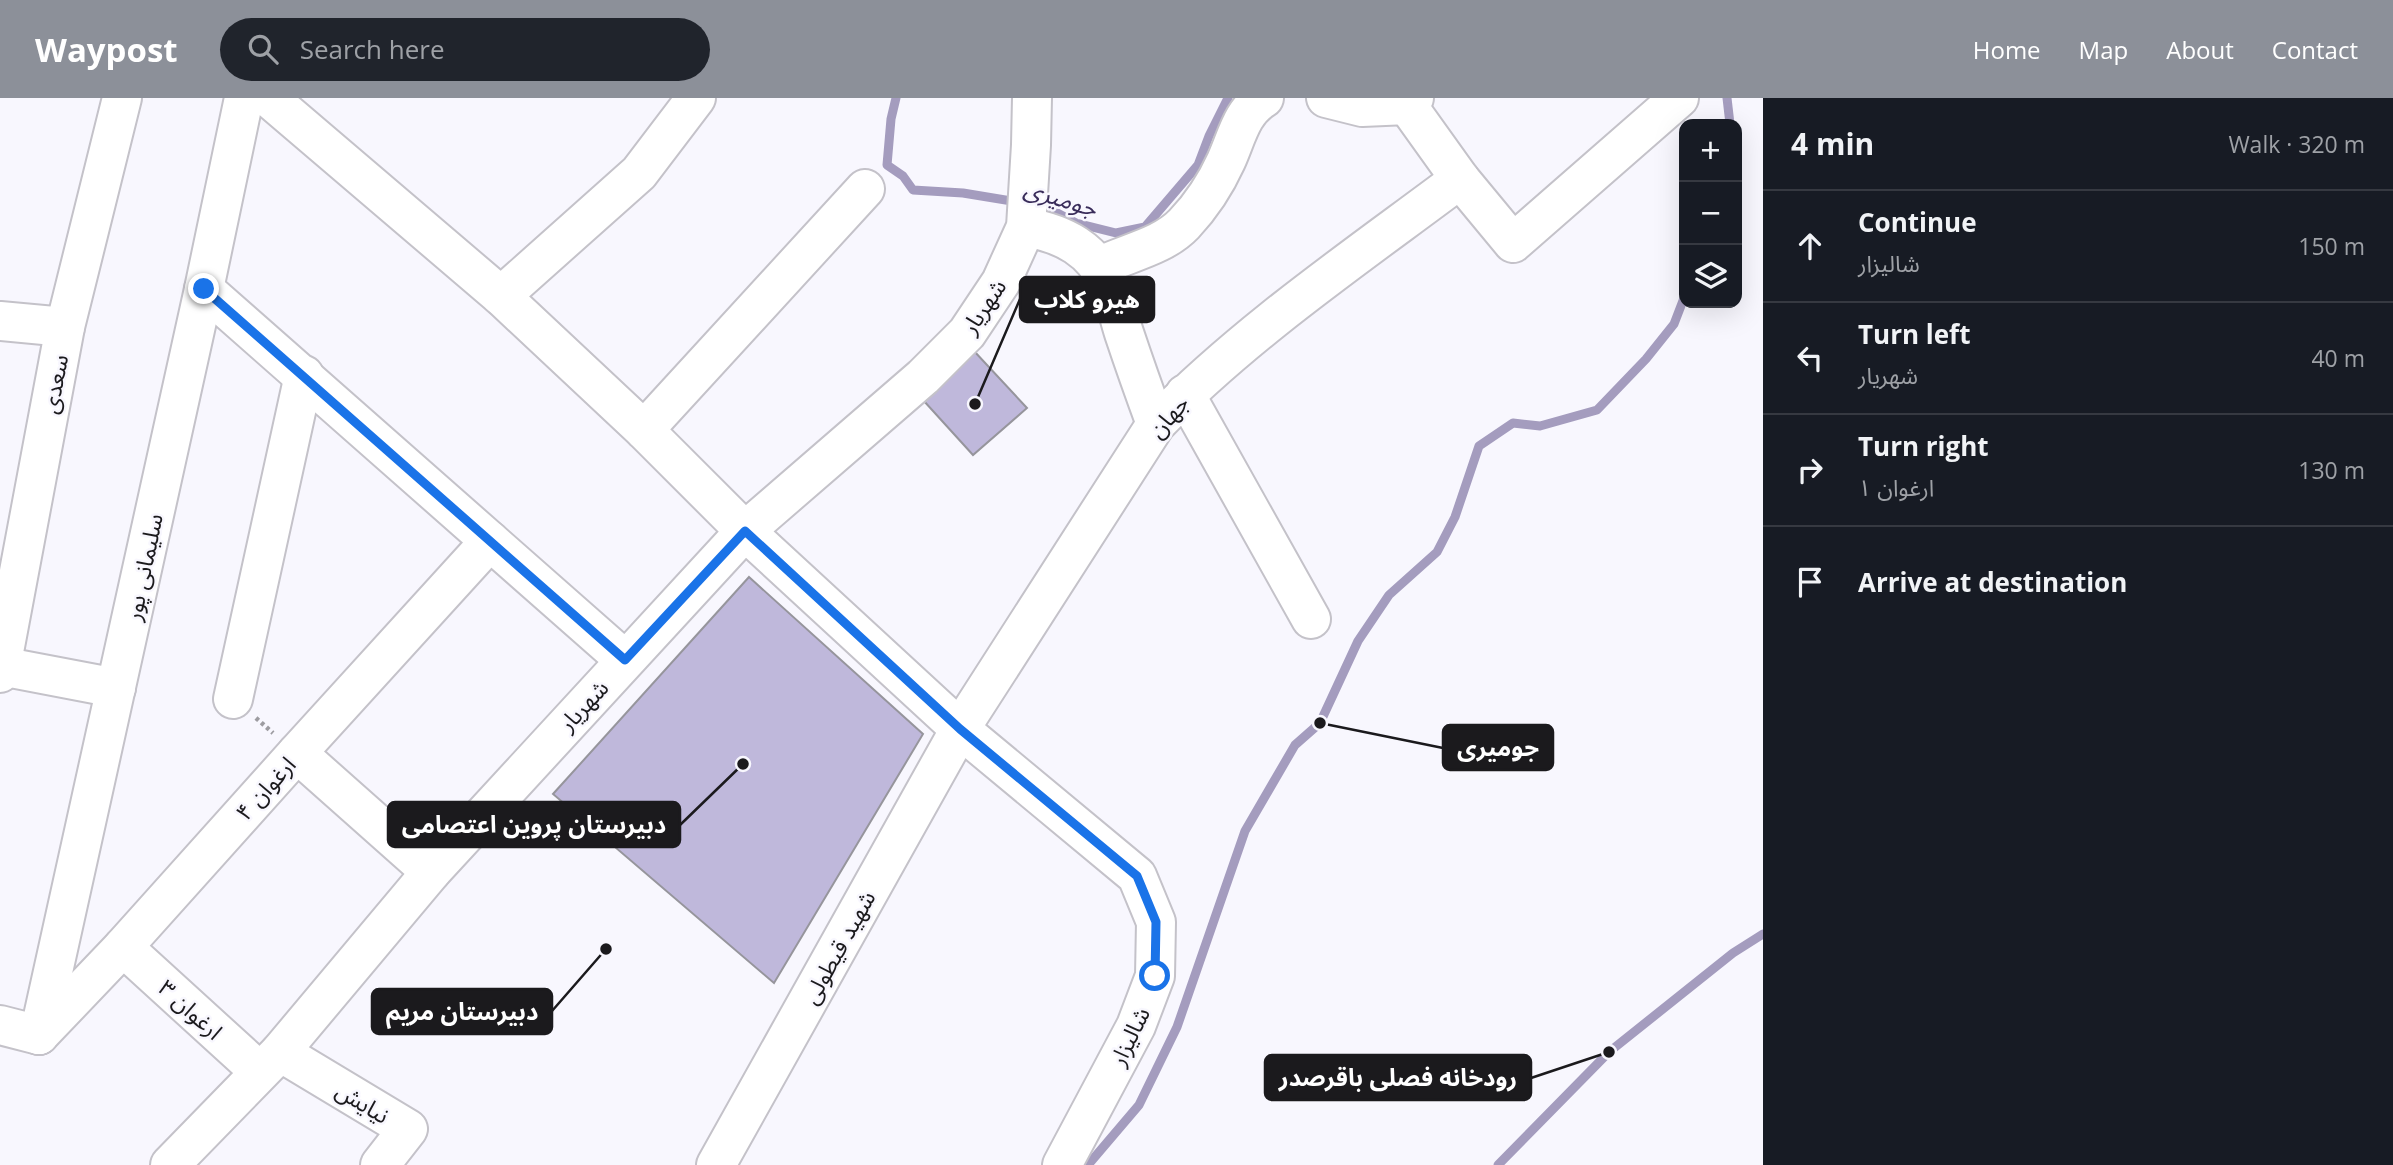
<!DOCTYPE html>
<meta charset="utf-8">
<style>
:root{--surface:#171b24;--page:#20242c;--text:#f1f3f6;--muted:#9ea1a6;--line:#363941;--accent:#8c9099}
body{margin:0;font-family:"Open Sans","Noto Sans Arabic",sans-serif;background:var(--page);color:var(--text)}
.controls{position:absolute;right:21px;top:21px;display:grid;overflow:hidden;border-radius:14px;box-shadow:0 7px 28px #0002}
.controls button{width:63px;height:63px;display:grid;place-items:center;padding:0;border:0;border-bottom:2px solid var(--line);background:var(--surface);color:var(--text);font:35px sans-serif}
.stop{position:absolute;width:21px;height:21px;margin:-16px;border:5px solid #1a73e8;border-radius:50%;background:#fff}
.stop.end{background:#1a73e8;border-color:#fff;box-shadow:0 2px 7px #0008}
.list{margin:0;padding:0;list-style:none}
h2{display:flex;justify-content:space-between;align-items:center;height:91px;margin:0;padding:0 28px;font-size:30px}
h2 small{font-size:23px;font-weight:400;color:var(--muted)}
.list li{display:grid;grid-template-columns:46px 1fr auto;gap:21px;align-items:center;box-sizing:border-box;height:112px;padding:0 28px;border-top:2px solid var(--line)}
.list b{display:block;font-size:26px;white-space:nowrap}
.list p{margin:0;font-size:23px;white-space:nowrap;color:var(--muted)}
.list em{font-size:23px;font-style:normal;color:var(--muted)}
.icon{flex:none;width:38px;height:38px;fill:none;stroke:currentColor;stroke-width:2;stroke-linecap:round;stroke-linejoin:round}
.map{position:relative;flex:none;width:1763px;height:1067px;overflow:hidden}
header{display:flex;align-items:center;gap:42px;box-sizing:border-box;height:98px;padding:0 35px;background:var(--accent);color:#fff}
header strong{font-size:33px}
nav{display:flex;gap:38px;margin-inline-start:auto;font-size:24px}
.search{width:490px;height:63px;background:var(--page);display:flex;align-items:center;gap:18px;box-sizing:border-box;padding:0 24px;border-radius:38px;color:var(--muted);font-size:26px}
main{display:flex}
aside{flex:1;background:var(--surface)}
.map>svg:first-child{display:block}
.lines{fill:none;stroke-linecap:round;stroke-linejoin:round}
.stream{stroke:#a49cbe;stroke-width:9}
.building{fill:#bfb8db;stroke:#96959c;stroke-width:2}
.minor-casing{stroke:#c4c2c9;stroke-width:42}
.major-casing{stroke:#c4c2c9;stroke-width:42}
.path{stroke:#9d9ca1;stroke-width:4.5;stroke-dasharray:3.5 3.5;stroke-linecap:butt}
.minor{stroke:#fff;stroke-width:38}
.major{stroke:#fff;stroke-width:38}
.route{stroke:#1a73e8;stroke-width:9}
.labels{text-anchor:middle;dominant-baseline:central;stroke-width:5;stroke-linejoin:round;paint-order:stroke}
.street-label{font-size:23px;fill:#1b1a1d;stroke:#f8f7fe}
.water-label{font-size:24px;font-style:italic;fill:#392c5a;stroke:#f8f7fe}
.leader{fill:none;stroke:#1b1a1d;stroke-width:2.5}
.callout-dot{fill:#1b1a1d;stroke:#f8f7fe;stroke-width:2.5}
.callout{fill:#1b1a1d;stroke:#1b1a1d;stroke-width:2.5}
.callout-label{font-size:24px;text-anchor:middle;font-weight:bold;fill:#fff}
</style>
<header>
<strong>Waypost</strong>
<div class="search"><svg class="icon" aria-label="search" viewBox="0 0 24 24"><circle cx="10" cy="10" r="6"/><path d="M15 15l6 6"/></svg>Search here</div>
<nav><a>Home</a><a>Map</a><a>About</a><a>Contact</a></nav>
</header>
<main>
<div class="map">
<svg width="1763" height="1067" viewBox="0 0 1763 1067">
<rect width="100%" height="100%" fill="#f8f7fe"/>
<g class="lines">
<g class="stream">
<polyline points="896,0 891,21 887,67 903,78 913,92 963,95 1018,104"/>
<polyline points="1727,0 1730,26"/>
<polyline points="1036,107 1046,109 1076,125 1116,135 1145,129 1198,67 1209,38 1228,0"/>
<polyline points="1088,1067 1139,1007 1177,929 1245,733 1295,647 1320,625 1358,543 1389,497 1437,454 1455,419 1479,348 1513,325 1540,328 1597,312 1646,261 1674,226 1684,200"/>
<polyline points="1498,1067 1609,954 1733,855 1763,836"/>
</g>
</g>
<g class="building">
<polygon points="974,253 1027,310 973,357 923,302"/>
<polygon points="749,479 923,636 774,885 553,696"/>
</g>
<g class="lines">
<defs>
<g id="minor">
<polyline points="1326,0 1362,9 1408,7 1414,0"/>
<polyline points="1402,0 1460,81 1513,145 1679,0"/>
<path d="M1026,129C1064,136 1093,151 1110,188C1116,203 1119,220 1124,235C1134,265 1145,296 1156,326"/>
<path d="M1098,169C1126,155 1162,149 1184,126C1201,108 1216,85 1226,63C1237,39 1241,14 1264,0"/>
<polyline points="204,191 625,562"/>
<polyline points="501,198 639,75 696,0"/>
<polyline points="0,223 65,229"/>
<polyline points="1185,296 1311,521"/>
<polyline points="644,332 865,91"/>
<polyline points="0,568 116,590"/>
<polyline points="0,575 65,229 122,0"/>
<polyline points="233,601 304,277"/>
<polyline points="297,655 431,774"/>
<polyline points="123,849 259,973"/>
<polyline points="0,927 39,937"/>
<polyline points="39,937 204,191 244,0"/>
<polyline points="39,937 123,849 297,655 490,443"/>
<polyline points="280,954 408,1031 380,1067"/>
<polyline points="170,1067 280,954 431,774 745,433 644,332 501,198 269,0"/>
<path d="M1062,1067L1136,928L1155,878L1156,824L1137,778L960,631L1156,326C1247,233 1356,159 1460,81"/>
</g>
<polyline id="major" points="716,1067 960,631 745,433 923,279 967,235 1001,184 1026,129 1031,47 1032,0"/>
</defs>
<use href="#minor" class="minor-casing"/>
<use href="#major" class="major-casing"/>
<polyline class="path" points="256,620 273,635"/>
<use href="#minor" class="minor"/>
<use href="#major" class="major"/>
</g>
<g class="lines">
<polyline class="route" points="204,191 625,562 745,433 960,631 1137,778 1156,824 1155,878"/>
</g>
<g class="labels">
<g class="street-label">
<text transform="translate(983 208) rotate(-56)">شهریار</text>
<text transform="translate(54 286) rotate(-79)">سعدی</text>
<text transform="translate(1168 318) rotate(-49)">جهان</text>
<text transform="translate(143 469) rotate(-78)">سلیمانی پور</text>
<text transform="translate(583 607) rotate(-47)">شهریار</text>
<text transform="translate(265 690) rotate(-48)">ارغوان ۴</text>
<text transform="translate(838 849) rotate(-61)">شهید قیطولی</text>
<text transform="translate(191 911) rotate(42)">ارغوان ۳</text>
<text transform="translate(1129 938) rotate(-64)">شالیزار</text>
<text transform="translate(363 1004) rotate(31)">نیایش</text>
</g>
<g class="water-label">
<text transform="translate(1061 99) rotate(17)">جومیری</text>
</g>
</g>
<path class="leader" d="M975 306L1020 201M1320 625L1443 650M743 666L680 727M606 851L552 913M1609 954L1531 980"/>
<g class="callout-dot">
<circle cx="975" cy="306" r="7"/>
<circle cx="1320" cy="625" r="7"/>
<circle cx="743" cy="666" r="7"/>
<circle cx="606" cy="851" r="7"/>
<circle cx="1609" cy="954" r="7"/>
</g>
<g class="callout">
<rect x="1020" y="179" width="134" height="45" rx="7"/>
<rect x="1443" y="627" width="110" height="45" rx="7"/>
<rect x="388" y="704" width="292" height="45" rx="7"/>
<rect x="372" y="891" width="180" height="45" rx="7"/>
<rect x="1265" y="957" width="266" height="45" rx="7"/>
</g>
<g class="callout-label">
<text x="1087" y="210">هیرو کلاب</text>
<text x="1498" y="658">جومیری</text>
<text x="534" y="735">دبیرستان پروین اعتصامی</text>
<text x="462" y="922">دبیرستان مریم</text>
<text x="1398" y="988">رودخانه فصلی باقرصدر</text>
</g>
</svg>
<div class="controls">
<button>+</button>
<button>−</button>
<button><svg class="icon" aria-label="layers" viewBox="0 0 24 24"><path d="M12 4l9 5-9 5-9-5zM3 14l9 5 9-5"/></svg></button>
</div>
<div class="stop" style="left:1155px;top:878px"></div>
<div class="stop end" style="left:204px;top:191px"></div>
</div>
<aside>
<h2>4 min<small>Walk · 320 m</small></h2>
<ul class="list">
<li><svg class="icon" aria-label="ahead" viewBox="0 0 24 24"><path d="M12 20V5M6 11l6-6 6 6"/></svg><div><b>Continue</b><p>شالیزار</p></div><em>150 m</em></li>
<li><svg class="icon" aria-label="left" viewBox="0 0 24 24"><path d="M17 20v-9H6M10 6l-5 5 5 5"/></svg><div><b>Turn left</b><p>شهریار</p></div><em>40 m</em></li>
<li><svg class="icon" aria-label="right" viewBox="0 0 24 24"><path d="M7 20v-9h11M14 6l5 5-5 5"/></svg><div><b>Turn right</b><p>ارغوان ۱</p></div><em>130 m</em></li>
<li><svg class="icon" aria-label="arrive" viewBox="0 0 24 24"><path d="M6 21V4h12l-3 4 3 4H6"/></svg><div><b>Arrive at destination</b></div></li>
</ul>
</aside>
</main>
